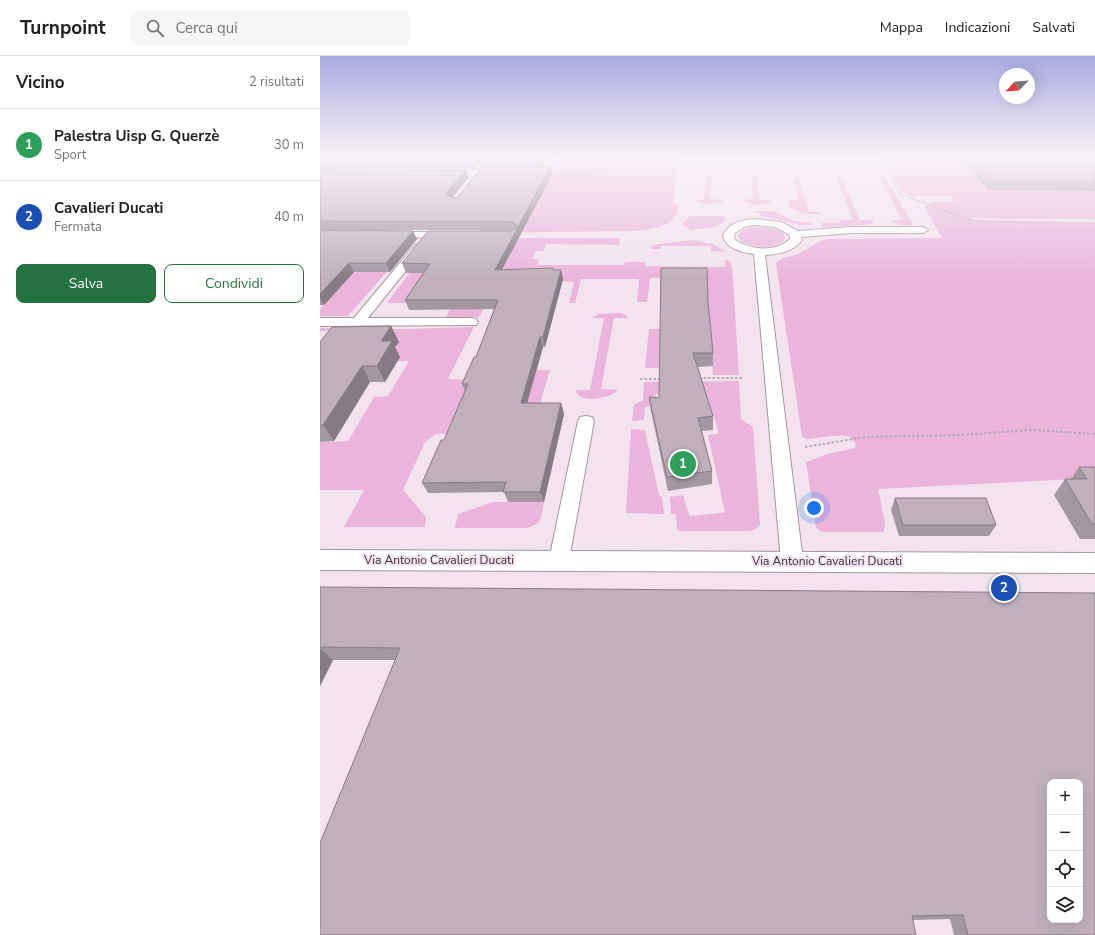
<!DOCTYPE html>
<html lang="it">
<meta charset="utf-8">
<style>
:root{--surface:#fff;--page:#f6f6f6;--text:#202124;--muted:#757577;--line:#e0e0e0;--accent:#247242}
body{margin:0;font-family:"Nunito Sans",sans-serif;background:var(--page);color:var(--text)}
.controls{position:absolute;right:12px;bottom:12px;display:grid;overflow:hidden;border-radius:8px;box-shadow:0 4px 16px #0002}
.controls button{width:36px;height:36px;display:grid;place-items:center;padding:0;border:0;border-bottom:1px solid var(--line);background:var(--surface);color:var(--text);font:20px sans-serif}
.compass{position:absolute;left:679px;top:12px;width:36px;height:36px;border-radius:50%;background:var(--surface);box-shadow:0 4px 16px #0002;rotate:245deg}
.you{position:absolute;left:494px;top:452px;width:14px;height:14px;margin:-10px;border:3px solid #fff;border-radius:50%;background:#1a73e8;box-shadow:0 0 0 6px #1a73e833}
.badge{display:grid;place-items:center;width:26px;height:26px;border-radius:50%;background:var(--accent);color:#fff;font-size:13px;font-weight:700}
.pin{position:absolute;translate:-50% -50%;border:2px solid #fff;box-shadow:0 1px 4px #0006}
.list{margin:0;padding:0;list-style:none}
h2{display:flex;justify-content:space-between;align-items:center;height:52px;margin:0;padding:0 16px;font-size:17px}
h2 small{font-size:13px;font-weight:400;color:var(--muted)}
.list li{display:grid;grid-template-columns:26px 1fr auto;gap:12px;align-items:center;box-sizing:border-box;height:72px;padding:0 16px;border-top:1px solid var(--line)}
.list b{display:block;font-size:15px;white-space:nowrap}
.list p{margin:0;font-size:13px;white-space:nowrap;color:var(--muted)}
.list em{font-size:13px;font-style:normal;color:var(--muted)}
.actions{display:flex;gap:8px;padding:12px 16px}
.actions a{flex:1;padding:9px 0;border:1px solid var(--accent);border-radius:8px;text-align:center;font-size:14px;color:var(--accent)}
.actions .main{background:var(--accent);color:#fff}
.icon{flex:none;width:22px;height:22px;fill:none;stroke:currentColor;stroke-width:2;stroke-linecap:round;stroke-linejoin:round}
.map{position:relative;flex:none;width:775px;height:879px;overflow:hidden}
header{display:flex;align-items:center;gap:24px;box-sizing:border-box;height:56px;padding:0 20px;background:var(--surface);border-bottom:1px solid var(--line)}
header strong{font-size:19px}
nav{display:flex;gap:22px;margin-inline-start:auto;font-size:14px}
.search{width:280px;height:36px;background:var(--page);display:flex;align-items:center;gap:10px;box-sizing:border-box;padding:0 14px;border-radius:8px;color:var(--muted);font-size:15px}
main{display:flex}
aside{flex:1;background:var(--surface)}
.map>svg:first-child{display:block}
.green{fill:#eab4db}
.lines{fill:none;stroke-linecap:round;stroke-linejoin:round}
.lane-casing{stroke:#a4959f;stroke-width:2}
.street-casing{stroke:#a4959f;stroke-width:2}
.path-far1{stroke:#b5a9b2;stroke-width:1.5;stroke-dasharray:1.5 1;stroke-linecap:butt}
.path{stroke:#b5a9b2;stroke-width:2;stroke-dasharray:2.5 2;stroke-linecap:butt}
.lane{fill:#fff;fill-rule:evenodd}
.street{fill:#fff;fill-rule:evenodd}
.wall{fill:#a497a1}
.shaded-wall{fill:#867b83}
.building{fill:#bfb0bb;stroke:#867b83;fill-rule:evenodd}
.labels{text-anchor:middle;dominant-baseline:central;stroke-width:4;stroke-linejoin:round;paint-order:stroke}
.street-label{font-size:12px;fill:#3a3439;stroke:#f2e3ee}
</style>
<header>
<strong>Turnpoint</strong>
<div class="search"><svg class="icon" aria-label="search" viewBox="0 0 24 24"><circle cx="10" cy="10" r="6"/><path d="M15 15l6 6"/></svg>Cerca qui</div>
<nav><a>Mappa</a><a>Indicazioni</a><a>Salvati</a></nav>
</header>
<main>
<aside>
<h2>Vicino<small>2 risultati</small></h2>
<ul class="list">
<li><span class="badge" style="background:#2e9e5b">1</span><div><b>Palestra Uisp G. Querzè</b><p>Sport</p></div><em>30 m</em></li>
<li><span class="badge" style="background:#1a4fb4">2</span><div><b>Cavalieri Ducati</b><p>Fermata</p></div><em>40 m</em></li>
</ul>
<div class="actions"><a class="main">Salva</a><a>Condividi</a></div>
</aside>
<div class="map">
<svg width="775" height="879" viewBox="0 0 775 879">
<rect width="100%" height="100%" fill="#f2e3ee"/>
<g class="green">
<path d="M241,101H359L353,145L358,151C356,171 333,173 316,175L156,177L164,163L174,160H211Z"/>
<path d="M561,101H775V163L644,162L658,165L775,167V422L558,433L565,467L564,476H506L500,475L496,471L486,406L508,398L535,392L536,388L529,380C517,378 499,382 486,383L482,380L456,207C462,200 472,201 480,197C490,192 497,185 509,183L622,182L605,152V150L613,146L633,145L630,140H591L581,135Z"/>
<polygon points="386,120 392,120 391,143 403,144 402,146 385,148 373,145 384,143"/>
<path d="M431,120H437L440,143L452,145C444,150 430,150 422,144L433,143Z"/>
<polygon points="516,120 521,120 540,164 553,164 553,167 545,169 502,171 501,167 519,167 520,166 520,164 533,164"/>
<polygon points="473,121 479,121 489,156 502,156 501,158 483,158 470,151 468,144 479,144"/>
<polygon points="559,121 565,121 592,167 591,169 580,169 571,165 582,164"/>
<polygon points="434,155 453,155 475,165 491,167 492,169 480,169 442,160"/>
<polygon points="370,160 405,160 405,164 401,168 393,171 371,174 362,168"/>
<path d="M437,171L452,172L463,176L465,183C456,195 430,192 419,183L418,179L424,173Z"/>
<polygon points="180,182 300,182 299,189 226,188 223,195 216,195 212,203 219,203 217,209 304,209 305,206 325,206 325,210 405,211 405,204 409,205 412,210 419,319 393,319 390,280 341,312 325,312 329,273 383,272 366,221 330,222 327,246 317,246 319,223 261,223 255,247 249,247 254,226 241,225 164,253 159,261 126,261 130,253 94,247 67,247 91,215 182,215 191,198"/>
<polygon points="372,184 393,188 406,196 391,195 391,190 341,190 341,193 331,193 332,189"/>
<polygon points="93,186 28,260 0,260 0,253 20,231 0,220 3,216 63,216"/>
<path d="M300,257L306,259L308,262H294L281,333L298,334L297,335C288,342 260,349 256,334H270L284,262H271L279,258Z"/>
<polygon points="154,271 128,323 152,324 147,338 210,337 216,314 230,314 217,358 136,377 116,378 105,386 83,434 106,461 105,471 24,471 44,434 0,434 0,386 28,385 54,341 68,340 89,305 77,305 79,301 38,274 0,275 0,272 52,274"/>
<polygon points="419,325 421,363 433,371 440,469 434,474 428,475 359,475 357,473 356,458 351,458 350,441 363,439 369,459 371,460 402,457 405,456 388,379 399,378 385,332 336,338 335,349 325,351 324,364 312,365 314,349 323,344 324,327 326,326"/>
<polygon points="311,373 324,374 325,375 339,439 342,441 344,458 306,457"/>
<path d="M173,446H224C221,461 223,468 207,472H135L138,458Z"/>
</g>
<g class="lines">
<defs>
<g id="lane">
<polygon points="121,114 160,114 165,117 160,120 118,119 116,117 118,115"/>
<path d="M436,163L461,166L478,175L531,171H603L608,174L603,177H531L481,181L482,184C473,196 459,198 445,199L483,505L479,511L472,514L465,511L461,505L434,198C422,196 405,193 403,179C410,166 422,164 436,163ZM436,169L455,171L470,179V183C455,197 430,194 414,183L415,177L424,171Z"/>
<polygon points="69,176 130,176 135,179 130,182 65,181 64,179 65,177"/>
<polygon points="99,188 103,189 105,191 48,262 151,262 156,263 158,266 156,269 0,270 0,262 34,262 95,189"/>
<polygon points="266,360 272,361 274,365 249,504 246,510 239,513 232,510 229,504 258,365 260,361"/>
</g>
<polygon id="street" points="0,494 775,497 775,517 0,514"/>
</defs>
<use href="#lane" class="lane-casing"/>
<use href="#street" class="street-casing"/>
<g class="path-far1">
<polyline points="558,101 581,138 646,163 658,165 775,167"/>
<polyline points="232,118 268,118 270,113 285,113"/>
</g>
<g class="path">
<polyline points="379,322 424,322"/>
<polyline points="320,323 342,323"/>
<polyline points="485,391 545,381 640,379 712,374 775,378"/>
</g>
<use href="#lane" class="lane"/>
<use href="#street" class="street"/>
</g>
<g class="wall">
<polygon points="0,101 166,101 156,112 0,112"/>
<polygon points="170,101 228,101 222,111 230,111 232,119 182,214 241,214 243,223 225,291 223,291 207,347 241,347 244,358 224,446 188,446 184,436 108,437 102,427 124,384 145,335 142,328 156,301 174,253 89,254 85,244 103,217 86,217 82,207 191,174 0,174 0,113 149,121 132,142 133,142 138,141"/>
<polygon points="639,101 775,101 775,135 668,134"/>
<polygon points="0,174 97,183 70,216 34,216 4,249 0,249"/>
<polygon points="388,245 393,297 393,310 378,311 393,360 393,374 382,375 392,415 392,428 348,435 331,355 329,341 339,342"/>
<polygon points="71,270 79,286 75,291 80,301 65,326 50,326 14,385 0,386 0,286"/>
<polygon points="759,411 775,411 775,483 760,483 734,439 745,423 751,423"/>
<polygon points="575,442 676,469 669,480 579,480 571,454"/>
<polygon points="0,531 775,879 634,879 630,863 593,864 74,604 13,604 0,630"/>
</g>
<g class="shaded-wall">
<polygon points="157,101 166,101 156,112 154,105"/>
<polygon points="222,101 228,101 217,118 215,111"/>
<polygon points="230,111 232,119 177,223 175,214"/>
<polygon points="146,114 149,121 129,145 126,137"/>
<polygon points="93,175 97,183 70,216 66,207"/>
<polygon points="29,207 34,216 4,249 0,242 0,238"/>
<polygon points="241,214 243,223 225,291 223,281"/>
<polygon points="71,270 79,286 75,291 80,301 65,326 57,310 61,285"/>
<polygon points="220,281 223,291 204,358 201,347"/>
<polygon points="42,310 50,326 14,385 3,369"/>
<polygon points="241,347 244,358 224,446 220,436"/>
<polygon points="0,592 13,604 0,630"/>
</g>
<g class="building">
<polygon points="0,101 157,101 154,105 0,104"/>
<polygon points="170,101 222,101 215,111 230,111 175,214 233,212 233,214 241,214 223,281 220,281 201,347 241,347 220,436 183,436 186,426 102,427 121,384 124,384 148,328 142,328 154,301 156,301 178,244 85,244 110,208 82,207 108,175 191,175 197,171 197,169 191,166 0,165 0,113 146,114 126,137 127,139 133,142 138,141"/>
<polygon points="649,101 775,101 775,126 671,125"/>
<polygon points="0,174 93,175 66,207 29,207 0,238"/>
<polygon points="341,212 387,212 388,245 393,297 373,297 393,360 378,362 392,415 347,421 329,341 339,342"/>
<polygon points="71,270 61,285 72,285 57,310 42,310 3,369 0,369 0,286 12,271"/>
<polygon points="759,411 775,411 775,468 772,468 745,423 767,423"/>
<polygon points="575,442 666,442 676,469 583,469"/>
<path d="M0,531L775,537V879H648L643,859L592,860L596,879H0V787L80,592L0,591ZM730,726H760V864H730Z"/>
</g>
<linearGradient id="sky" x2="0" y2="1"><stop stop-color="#ababe2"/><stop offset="0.45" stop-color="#f9f2f7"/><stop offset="1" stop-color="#f9f2f7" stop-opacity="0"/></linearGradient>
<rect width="775" height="224" fill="url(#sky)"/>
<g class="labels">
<g class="street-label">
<text x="119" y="504">Via Antonio Cavalieri Ducati</text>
<text x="507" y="505">Via Antonio Cavalieri Ducati</text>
</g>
</g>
</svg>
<div class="controls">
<button>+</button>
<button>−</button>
<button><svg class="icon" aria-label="locate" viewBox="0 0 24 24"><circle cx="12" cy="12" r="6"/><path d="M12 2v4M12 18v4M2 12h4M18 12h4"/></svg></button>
<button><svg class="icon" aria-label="layers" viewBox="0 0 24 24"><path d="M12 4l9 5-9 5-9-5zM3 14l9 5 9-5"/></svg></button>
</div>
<svg class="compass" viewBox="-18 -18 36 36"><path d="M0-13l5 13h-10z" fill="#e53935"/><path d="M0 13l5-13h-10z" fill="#757577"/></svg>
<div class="you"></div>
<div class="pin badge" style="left:363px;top:408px;background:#2e9e5b">1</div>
<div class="pin badge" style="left:684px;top:532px;background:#1a4fb4">2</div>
</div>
</main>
